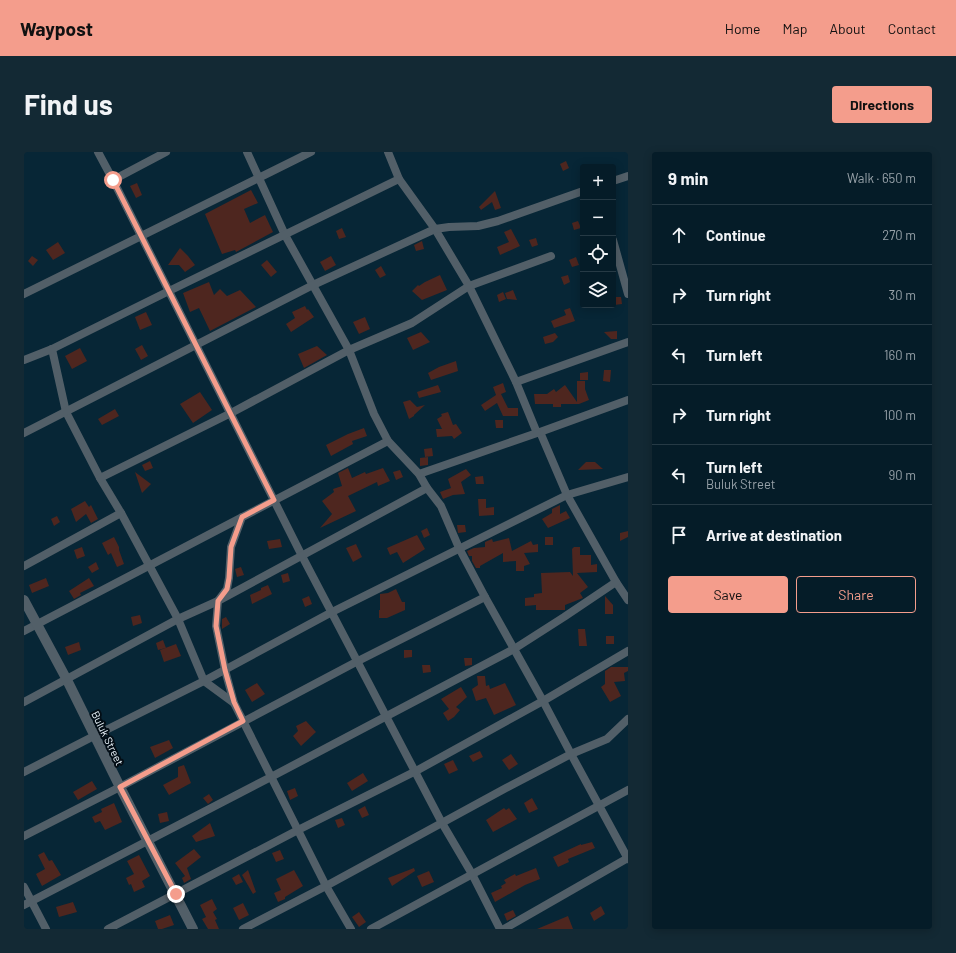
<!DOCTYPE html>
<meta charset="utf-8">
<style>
:root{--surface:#051c28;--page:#132934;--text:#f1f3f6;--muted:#97a1a8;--line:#263a45;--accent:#f49d8c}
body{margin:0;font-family:Barlow,sans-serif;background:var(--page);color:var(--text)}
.controls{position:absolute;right:12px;top:12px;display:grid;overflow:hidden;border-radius:4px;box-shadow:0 2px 10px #0003}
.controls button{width:36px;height:36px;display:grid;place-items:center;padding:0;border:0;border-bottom:1px solid var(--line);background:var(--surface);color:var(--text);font:20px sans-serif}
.stop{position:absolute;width:12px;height:12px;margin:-9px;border:3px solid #f49d8c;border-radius:50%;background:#fff}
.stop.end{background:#f49d8c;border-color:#fff;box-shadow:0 1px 4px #0008}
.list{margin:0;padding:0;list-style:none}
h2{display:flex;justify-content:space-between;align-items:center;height:52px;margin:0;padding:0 16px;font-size:17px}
h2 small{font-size:13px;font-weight:400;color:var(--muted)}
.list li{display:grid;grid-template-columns:26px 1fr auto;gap:12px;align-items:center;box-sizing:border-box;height:60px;padding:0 16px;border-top:1px solid var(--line)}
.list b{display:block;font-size:15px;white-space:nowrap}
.list p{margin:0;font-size:13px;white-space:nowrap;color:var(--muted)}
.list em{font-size:13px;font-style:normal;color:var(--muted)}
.actions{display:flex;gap:8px;padding:12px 16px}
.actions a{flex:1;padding:9px 0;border:1px solid var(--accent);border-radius:4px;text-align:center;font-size:14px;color:var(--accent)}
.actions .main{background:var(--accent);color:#111}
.icon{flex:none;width:22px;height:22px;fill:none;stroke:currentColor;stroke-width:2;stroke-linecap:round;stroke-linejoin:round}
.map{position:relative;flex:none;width:604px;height:777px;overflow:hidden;border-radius:4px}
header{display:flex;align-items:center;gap:24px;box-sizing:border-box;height:56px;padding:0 20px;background:var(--accent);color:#111}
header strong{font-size:19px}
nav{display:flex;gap:22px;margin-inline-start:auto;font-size:14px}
.intro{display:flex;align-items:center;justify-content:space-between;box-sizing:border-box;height:96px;padding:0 24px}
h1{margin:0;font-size:28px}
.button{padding:10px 18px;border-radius:4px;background:var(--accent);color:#111;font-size:14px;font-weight:700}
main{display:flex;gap:24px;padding:0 24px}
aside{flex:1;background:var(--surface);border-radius:4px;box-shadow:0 2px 10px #0003}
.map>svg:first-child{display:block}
.building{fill:#4e261f}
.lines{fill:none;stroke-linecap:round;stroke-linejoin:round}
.minor{stroke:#525f68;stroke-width:8}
.tertiary{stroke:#525f68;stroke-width:10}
.route{stroke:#f49d8c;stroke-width:5}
.labels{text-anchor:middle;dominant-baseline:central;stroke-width:4;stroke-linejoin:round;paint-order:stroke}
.street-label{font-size:11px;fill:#ecf6fd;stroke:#030d15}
</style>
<header>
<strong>Waypost</strong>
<nav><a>Home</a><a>Map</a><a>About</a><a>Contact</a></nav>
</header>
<div class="intro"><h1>Find us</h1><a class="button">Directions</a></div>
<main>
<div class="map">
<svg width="604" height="777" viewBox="0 0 604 777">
<rect width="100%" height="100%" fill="#072636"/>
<g class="building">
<polygon points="542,9 545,16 539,19 536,12"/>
<polygon points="113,31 118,43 112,46 106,34"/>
<polygon points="227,38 234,51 220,57 226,71 241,63 249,80 212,100 211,98 198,102 181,62"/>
<polygon points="471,39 477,56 471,58 468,50 457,58 455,55"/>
<polygon points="554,69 557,76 550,78 548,71"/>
<polygon points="318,76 322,85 315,87 312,79"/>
<polygon points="487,77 496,94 476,103 473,95 485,90 480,80"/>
<polygon points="512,86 514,93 508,95 505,88"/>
<polygon points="398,89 400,97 392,99 390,93"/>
<polygon points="34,90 41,101 29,108 22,98"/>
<polygon points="156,96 164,104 171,113 161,120 155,113 144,113"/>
<polygon points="8,104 14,108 9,114 4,109"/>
<polygon points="307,104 312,113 301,119 296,110"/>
<polygon points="552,105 555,113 548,115 545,108"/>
<polygon points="243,108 253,120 247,125 237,113"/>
<polygon points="357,114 362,123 356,126 351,118"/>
<polygon points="416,123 423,138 398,148 388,139 394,133 395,134 401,130"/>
<polygon points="544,123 546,130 540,133 537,125"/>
<polygon points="185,130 190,143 196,137 203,144 216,138 232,155 186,179 175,156 166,160 159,141"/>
<polygon points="489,138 493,148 483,147 481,141"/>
<polygon points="479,140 482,147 475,150 473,143"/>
<polygon points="589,145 597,145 598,152 590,153"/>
<polygon points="281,154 283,158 284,157 290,165 267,180 262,172 271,166 268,160"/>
<polygon points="546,156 551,169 530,176 527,169 542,163 540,158"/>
<polygon points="122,160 128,173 116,178 111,165"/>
<polygon points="341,165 346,177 335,182 329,170"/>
<polygon points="593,179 593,187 587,187 580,180"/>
<polygon points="397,180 406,190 389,198 383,186"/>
<polygon points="531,181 534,185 529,190 521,192 519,185"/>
<polygon points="118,193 124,204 117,208 111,197"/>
<polygon points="293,194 303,203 280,216 274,202"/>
<polygon points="56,196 63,209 48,217 41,204"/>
<polygon points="432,209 434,219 407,228 404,221 415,215"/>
<polygon points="580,218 587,218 586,230 579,229"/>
<polygon points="564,220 564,228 556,228 556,221"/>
<polygon points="553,229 561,229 561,237 565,248 555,252 537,252 537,255 529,255 529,252 511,252 510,242 523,242 530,237 532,240 541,233 553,250"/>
<polygon points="479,231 482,240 477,242 484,256 494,256 494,264 479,264 473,251 461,259 457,253 472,243 469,235"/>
<polygon points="414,233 417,240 395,246 393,240"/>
<polygon points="176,240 188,258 169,271 156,252"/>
<polygon points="386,248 393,255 401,253 390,263 390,264 385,267 379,250"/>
<polygon points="91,257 95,264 78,273 74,267"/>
<polygon points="424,260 429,273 432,272 438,281 430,287 428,284 413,285 412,277 418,277 413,267 418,264 417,262"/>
<polygon points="471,268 479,268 479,276 472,276"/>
<polygon points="340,276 343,284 328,289 329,292 307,304 302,293 324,282"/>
<polygon points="408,296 409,304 401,305 400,297"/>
<polygon points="404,305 404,313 396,314 396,306"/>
<polygon points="126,309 129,316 121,319 118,313"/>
<polygon points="562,310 571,310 579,317 554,318"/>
<polygon points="324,316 328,326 341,320 342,322 359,316 366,329 354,334 353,330 324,344 332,359 296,376 308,362 298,349 310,340 309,337 318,334 314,321"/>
<polygon points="442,317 447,323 437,330 441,342 429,343 419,347 416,340 427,336 424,327"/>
<polygon points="376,318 379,325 372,328 369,320"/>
<polygon points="111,320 127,332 118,341"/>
<polygon points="459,324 460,332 452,332 451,325"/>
<polygon points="454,347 462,347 462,356 470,355 470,363 455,364"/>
<polygon points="61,349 65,355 67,353 74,367 67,371 62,362 52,370 47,357"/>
<polygon points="536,353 536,362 542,359 546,366 524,376 518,367 528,361 528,357"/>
<polygon points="33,364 36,370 30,374 27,367"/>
<polygon points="433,373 441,373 442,380 434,381"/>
<polygon points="403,376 406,383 400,386 397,379"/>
<polygon points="604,379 604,385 596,389 596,381"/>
<polygon points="393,383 401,397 379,411 373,400 366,403 363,396"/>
<polygon points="90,385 95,395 95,398 100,412 93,415 87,401 84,403 78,391"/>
<rect x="521" y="385" width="8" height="8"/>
<polygon points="485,386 488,399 507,389 509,393 514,392 514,400 500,401 506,412 500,414 500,419 492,419 492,409 479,410 479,401 456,414 456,416 452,416 448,409 448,404 445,404 443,399 450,396 461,395 461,390 468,387 469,390"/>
<polygon points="256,387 258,395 245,397 243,389"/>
<polygon points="332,392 338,405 329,410 322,396"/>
<polygon points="58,395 61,404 53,407 50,398"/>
<polygon points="550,395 556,395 556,403 567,403 567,413 573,412 573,420 553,421 564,435 556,441 559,446 541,453 541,458 512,458 512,453 501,454 501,446 510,445 510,442 518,441 517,421 546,420 549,424 548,397"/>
<polygon points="72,410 75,417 68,421 64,415"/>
<polygon points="217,415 220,423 213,425 211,417"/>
<polygon points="264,421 266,429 259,431 257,423"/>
<polygon points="22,426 25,434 8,441 5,433"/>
<polygon points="65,426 70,434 56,441 57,443 50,447 45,439"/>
<polygon points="244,433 248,442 228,452 226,443 237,438 237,436"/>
<polygon points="372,437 378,450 381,450 381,458 363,466 355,466 355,458 356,458 356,442 364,441"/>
<polygon points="285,444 288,452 281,455 278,447"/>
<polygon points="581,444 589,453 589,462 581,462"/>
<polygon points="116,463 118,471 109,474 107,465"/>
<polygon points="202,465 206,472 198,477 198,467"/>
<polygon points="554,477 561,477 563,494 555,494"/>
<rect x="582" y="484" width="8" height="8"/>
<polygon points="139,488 142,496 134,498 132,491"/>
<polygon points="55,490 57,498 44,503 41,495"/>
<polygon points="152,492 157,504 140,510 136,498"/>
<polygon points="380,498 388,498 388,505 380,506"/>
<polygon points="440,506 448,506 448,513 441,514"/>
<polygon points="398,513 406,513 407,520 399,521"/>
<polygon points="587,515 604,515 604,519 600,521 601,529 590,530 597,544 586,550 577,535 581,532 581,519"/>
<polygon points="453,524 461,524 462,534 465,533 466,537 481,531 492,553 470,563 462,546 452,549 448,537 454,533"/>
<polygon points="233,531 241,542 228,550 221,538"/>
<polygon points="437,535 443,545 432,555 436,558 430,565 424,569 419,561 425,557 417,547"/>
<polygon points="282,569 292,580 277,594 269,584 274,579 272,574"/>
<polygon points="145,588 149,596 131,606 126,595"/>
<polygon points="456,599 459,605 449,610 445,604"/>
<polygon points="487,602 494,612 485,618 478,608"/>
<polygon points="429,608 434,618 425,622 420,612"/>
<polygon points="160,613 167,631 145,643 139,633 154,625 154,615"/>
<polygon points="339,621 344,629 328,639 323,631"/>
<polygon points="68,629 73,637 54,648 49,640"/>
<polygon points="271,636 274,644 266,648 263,639"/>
<polygon points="185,642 189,648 184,652 179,646"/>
<polygon points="508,646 514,657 505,661 500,651"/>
<polygon points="90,651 98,670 81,678 76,669 71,671 68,665 78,660 77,657"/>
<polygon points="341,654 345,663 338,666 334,658"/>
<polygon points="480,656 482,658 485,656 493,667 469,680 462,668"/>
<polygon points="143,660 145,669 136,671 134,662"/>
<polygon points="318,666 321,673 314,676 311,668"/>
<polygon points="186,671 191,684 172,690 168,684"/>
<polygon points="568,690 571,696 544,707 545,710 534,715 529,705 557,692 557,693"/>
<polygon points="170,697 177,705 163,716 167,727 160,731 158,726 161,724 151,711"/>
<polygon points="256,698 260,707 252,710 248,701"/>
<polygon points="20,700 25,709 28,708 37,723 18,734 12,722 21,717 14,703"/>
<polygon points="115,703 126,724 118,729 121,735 110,740 107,732 105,733 102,726 110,722 103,709"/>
<polygon points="390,716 391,719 368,734 364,726"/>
<polygon points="512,716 516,727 501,733 471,750 467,741 478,736 477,734 482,731 480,728 491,722 492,724"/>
<polygon points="224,718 232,740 229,742 218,723"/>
<polygon points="270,718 279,734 261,745 261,747 254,750 250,741 257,738 252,727"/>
<polygon points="405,719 410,730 398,735 393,724"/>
<polygon points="215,722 219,730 212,733 208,726"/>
<polygon points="188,747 193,757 189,760 193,767 191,768 195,777 184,777 178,767 182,765 176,753"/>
<polygon points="49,750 53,760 35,765 32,755"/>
<polygon points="219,751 225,763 215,768 209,756"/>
<polygon points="577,754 581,762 570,769 566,761"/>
<polygon points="489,758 492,764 483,769 480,762"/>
<polygon points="335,760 342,770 335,775 328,765"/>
<polygon points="146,763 150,773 138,777 134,777 131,769"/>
<polygon points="544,764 549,777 513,777"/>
</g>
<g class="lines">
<g class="minor">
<polyline points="74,0 89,28 278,404 418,671 448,722 476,777"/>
<polyline points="223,0 261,83 325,198 350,262 364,289 395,322 403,336 417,354 435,396 461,445 519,549 547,602 604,707"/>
<polyline points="364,0 375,27 411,77 445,134 492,230 513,281 516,280 543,343 592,430 604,448"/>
<polyline points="89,28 142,0"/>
<polyline points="589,29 604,24"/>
<polyline points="589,88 604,142"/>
<polyline points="0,142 287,0"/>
<polyline points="28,197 42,260 76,326 97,361 154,467 180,529 210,551 302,734 327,777"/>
<polyline points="0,208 28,197 145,139 375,27"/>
<polyline points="492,230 604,190"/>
<polyline points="516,280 604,248"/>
<polyline points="0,281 289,133 411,77 425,75 454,74 474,69 559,39"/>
<polyline points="395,322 513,281"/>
<polyline points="76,326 207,261 325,198 388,171 445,134 527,104"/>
<polyline points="0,414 97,361"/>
<polyline points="0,479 364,289"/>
<polyline points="0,550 154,467 194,449 403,336"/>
<polyline points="210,551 201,518 192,474 194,449 203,437 205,426 207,395 218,365"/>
<polyline points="0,620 70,584 180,529 308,460 543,343 604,325"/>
<polyline points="0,684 96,635 334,509 461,445"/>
<polyline points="0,735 22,777"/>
<polyline points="0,753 247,625 490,497 540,465 592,430"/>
<polyline points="84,777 274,678 392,619 519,549 604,499"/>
<polyline points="219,777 302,734 482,636 547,602 583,587 604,567"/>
<polyline points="347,777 604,638"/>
<polyline points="480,777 604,706"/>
</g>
<polyline class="tertiary" points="0,448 43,528 96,635 169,777"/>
</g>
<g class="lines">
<polyline class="route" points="89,28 250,348 218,365 207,395 205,426 203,437 194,449 192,474 201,518 210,550 219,569 96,635 152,742"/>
</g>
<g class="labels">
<g class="street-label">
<text transform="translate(84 586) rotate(64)">Buluk Street</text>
</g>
</g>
</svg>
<div class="controls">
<button>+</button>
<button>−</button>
<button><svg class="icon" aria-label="locate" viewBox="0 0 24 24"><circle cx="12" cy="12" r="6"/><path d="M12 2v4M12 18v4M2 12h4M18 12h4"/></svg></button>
<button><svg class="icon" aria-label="layers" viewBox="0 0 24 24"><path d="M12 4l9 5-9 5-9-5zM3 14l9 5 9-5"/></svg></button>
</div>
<div class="stop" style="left:89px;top:28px"></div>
<div class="stop end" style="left:152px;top:742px"></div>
</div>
<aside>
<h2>9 min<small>Walk · 650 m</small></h2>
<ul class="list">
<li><svg class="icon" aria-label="ahead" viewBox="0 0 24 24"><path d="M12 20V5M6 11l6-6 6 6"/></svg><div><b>Continue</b></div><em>270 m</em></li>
<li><svg class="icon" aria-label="right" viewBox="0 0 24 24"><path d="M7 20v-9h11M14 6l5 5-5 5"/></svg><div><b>Turn right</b></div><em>30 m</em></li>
<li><svg class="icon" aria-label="left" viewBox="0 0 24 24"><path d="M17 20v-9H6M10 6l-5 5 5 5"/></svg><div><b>Turn left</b></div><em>160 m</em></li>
<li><svg class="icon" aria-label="right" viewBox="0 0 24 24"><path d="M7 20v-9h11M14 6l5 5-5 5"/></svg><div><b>Turn right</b></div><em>100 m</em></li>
<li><svg class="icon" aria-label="left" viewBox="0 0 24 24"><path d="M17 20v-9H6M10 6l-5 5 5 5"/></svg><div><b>Turn left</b><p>Buluk Street</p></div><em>90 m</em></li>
<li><svg class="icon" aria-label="arrive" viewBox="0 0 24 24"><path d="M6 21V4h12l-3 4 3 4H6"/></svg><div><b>Arrive at destination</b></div></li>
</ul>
<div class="actions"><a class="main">Save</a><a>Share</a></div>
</aside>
</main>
